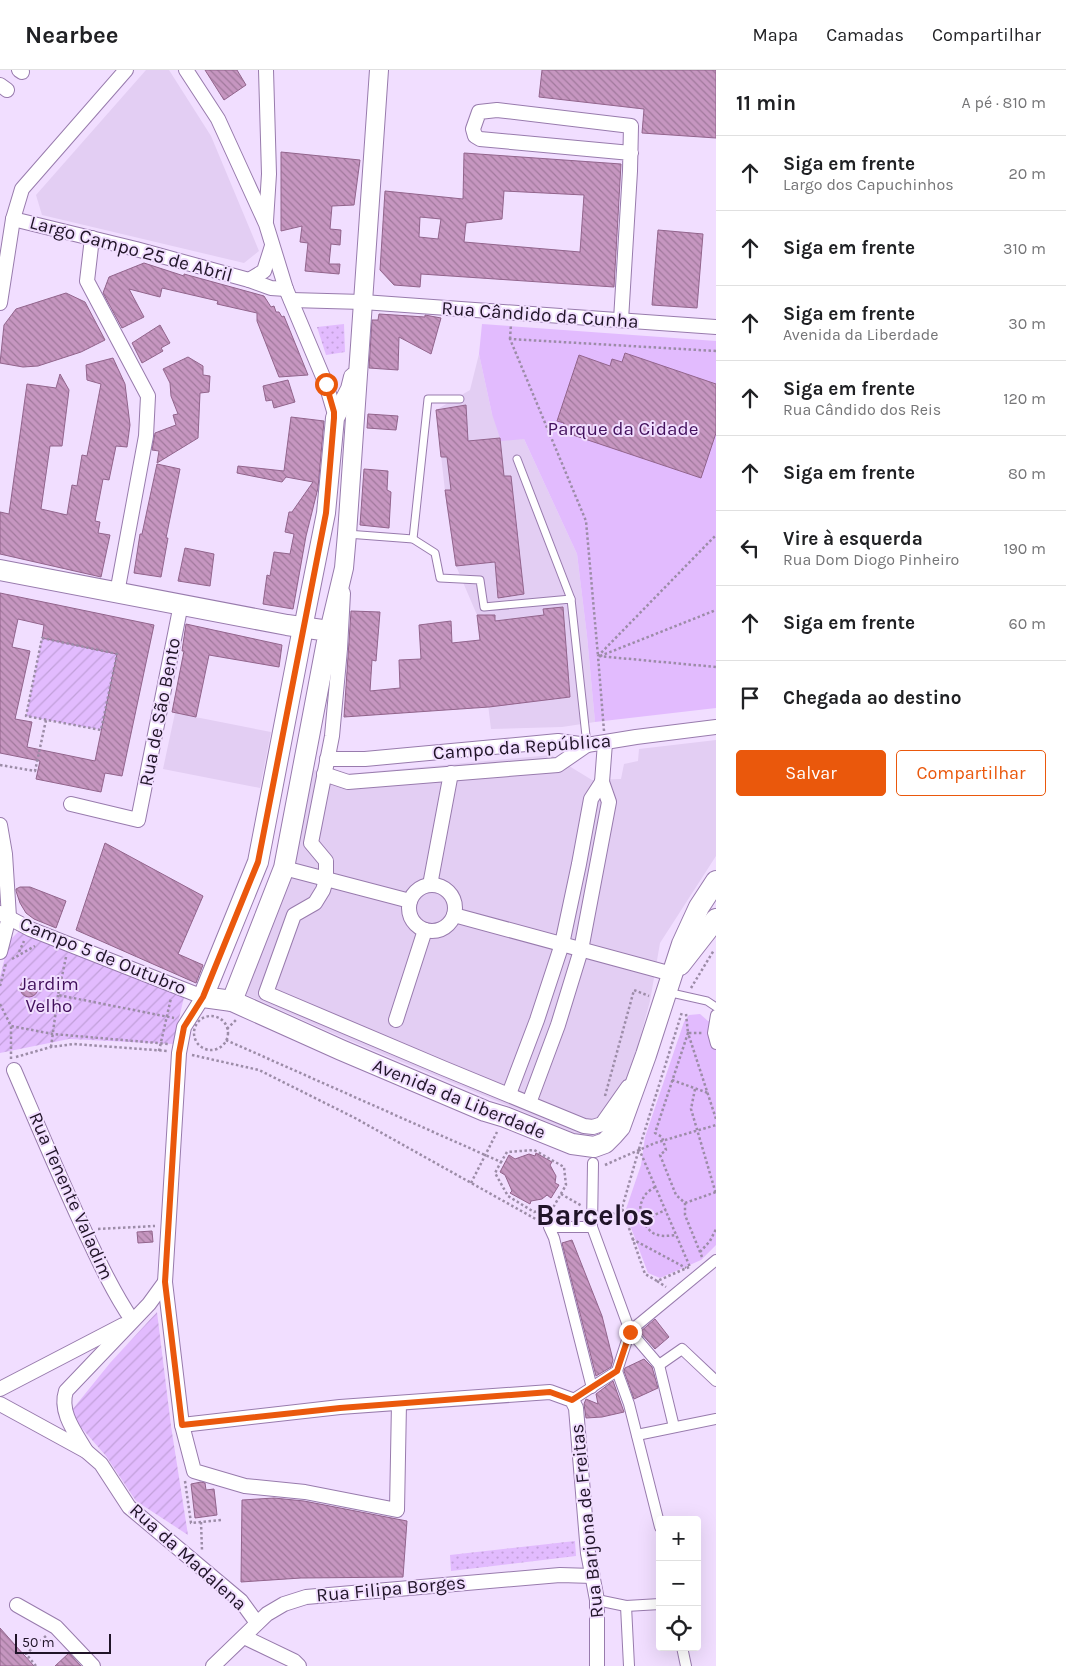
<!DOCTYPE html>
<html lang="pt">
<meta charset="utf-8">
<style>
:root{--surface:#fff;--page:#f2f2f2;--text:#202124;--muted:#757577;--line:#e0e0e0;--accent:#ea580c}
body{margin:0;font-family:Karla,sans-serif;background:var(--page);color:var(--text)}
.controls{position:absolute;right:15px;bottom:15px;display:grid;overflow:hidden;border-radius:5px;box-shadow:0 5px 20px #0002}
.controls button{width:45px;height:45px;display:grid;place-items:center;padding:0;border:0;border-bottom:1px solid var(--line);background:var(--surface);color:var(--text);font:25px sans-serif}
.scale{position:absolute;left:15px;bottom:12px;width:96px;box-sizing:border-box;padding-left:5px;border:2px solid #201428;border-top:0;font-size:14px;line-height:18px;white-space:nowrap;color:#201428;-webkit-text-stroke:4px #f1deff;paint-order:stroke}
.stop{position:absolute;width:15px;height:15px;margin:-11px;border:4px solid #ea580c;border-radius:50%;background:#fff}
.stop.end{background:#ea580c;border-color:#fff;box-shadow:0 1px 5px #0008}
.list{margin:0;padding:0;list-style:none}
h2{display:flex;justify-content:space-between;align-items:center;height:65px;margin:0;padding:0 20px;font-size:21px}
h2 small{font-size:16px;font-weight:400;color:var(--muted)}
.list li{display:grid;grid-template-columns:32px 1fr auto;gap:15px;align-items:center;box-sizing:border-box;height:75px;padding:0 20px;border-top:1px solid var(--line)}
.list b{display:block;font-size:19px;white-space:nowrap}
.list p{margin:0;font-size:16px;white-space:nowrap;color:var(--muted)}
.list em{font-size:16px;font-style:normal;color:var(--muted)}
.actions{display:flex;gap:10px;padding:15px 20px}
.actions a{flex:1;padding:11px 0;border:1px solid var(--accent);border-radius:5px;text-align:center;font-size:18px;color:var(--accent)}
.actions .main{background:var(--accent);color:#fff}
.icon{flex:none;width:28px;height:28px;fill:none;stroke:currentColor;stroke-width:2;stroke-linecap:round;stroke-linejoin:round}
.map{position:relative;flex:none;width:716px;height:1596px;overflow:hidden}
header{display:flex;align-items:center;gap:30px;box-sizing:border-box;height:70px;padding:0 25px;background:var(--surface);border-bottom:1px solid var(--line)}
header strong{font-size:24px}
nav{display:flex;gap:28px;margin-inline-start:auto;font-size:18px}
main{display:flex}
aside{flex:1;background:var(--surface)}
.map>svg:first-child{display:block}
.built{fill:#e3cef3}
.grass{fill:url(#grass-dots)}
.park{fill:#e2bbfe}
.garden{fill:url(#garden-furrows)}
.building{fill:url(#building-back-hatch);stroke:#92648c;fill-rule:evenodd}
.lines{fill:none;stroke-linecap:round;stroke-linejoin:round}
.service-casing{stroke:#987bad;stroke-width:9}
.pedestrian-casing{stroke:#987bad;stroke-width:12}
.minor-casing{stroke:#987bad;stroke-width:16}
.tertiary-casing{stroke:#987bad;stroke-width:20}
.secondary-casing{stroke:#987bad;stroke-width:22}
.path{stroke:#9c8ca7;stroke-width:2.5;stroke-dasharray:2.5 2.5;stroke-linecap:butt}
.service{stroke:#fff;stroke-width:7}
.pedestrian{stroke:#fff;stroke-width:10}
.minor{stroke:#fff;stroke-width:14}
.tertiary{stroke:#fff;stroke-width:18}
.secondary{stroke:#fff;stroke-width:20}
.route{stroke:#ea580c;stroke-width:6}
.labels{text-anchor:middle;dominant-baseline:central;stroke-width:4;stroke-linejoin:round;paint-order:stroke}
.street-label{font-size:19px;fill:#201428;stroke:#f1deff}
.park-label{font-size:19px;fill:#42105c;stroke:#f1deff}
.town-label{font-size:29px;font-weight:bold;fill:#201428;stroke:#f1deff}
</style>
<header>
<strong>Nearbee</strong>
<nav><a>Mapa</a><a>Camadas</a><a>Compartilhar</a></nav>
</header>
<main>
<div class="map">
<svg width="716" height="1596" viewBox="0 0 716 1596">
<defs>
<pattern id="grass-dots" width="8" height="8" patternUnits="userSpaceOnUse" patternTransform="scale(1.25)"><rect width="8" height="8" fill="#e2bbfe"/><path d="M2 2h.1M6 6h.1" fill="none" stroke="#c2a0da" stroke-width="1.8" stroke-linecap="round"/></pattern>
<pattern id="garden-furrows" width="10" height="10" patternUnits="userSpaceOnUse" patternTransform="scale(1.25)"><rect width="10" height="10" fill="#e2bbfe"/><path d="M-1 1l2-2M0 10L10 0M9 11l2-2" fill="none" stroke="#c2a0da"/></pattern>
<pattern id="building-back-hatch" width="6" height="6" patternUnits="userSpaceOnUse" patternTransform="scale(1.25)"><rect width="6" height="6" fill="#c696c0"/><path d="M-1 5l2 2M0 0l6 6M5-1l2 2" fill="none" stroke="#a0799c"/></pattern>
</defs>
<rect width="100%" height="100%" fill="#f1deff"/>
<g class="built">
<polygon points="146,0 169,0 211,66 259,181 244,193 42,145 36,125"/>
<polygon points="479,284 492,344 524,369 577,484 587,566 595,652 562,657 491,659 477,545 456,496 447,439 436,340 470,320"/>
<polygon points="175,643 271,662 260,718 163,699"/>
<polygon points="716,670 716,786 660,873 650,931 626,1020 607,1059 582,1066 346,969 247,925 244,917 290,806 313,700 347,704 551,685 592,710 621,709 624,694 638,691 639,679"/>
</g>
<g class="grass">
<polygon points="344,254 345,282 326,285 317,257"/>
<polygon points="575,1471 576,1486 451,1501 450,1485"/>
</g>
<g class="park">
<polygon points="482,254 716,271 716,638 595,652 587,566 577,484 524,369 501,371 492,344 479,284"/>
<polygon points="700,944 708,951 716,952 716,1175 701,1190 660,1208 648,1203 625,1142 641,1095 645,1067 684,952 689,945"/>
</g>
<g class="garden">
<polygon points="42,568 117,584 101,660 26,646"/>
<polygon points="19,861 76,885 185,923 173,974 69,969 0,983 0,907 9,871"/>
<polygon points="157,1242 171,1356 188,1465 136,1431 106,1386 79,1355 72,1340 110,1293"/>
</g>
<g class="building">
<polygon points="205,0 237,0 246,15 224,30"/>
<polygon points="542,0 716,0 716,68 642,63 644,39 539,27"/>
<polygon points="281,82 360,90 354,135 332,136 330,159 341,160 340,175 331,174 329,194 340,194 339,204 305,201 308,173 300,172 302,156 281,161"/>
<path d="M464,83L621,94L614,217L421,204L420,217L394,215L380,200L385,121L463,129ZM504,121L584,125L580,182L464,172L466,153L502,149ZM420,147L441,149L438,169L419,167Z"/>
<polygon points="658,160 703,164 697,238 652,235"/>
<polygon points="144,193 184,206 184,204 264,226 271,237 274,236 276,242 279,242 282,247 284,246 308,305 279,307 257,251 257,243 217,234 218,231 162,218 160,227 129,219 144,247 122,258 103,223 109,207"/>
<polygon points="66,223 85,232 105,270 81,282 38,296 23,297 0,293 4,255 16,239"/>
<polygon points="379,244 425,247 425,245 441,248 431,284 399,267 398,300 369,298 372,250 378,250"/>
<polygon points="160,255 170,273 161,278 163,281 142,293 132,273"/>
<polygon points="625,283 716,314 716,363 701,408 561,361 564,353 557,351 579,285 610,296 612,289 622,292"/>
<polygon points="188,287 203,296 203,305 210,306 209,322 200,323 198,368 157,393 159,381 152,380 155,363 176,355 173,345 178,344 171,326 170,313 163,299"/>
<polygon points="113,288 125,314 130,355 127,377 116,376 109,410 103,409 95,451 100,452 98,463 110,465 101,507 0,484 0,442 9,444 27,314 56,318 60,304 69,320 62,376 50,376 41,439 67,445 72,415 77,416 82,385 87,386 101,314 87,310 86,295"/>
<polygon points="288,310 295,332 274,338 272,330 266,331 263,316"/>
<polygon points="466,335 468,371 500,368 504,406 511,406 524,524 498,528 495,492 456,496 445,420 451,420 447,387 441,387 436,340"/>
<polygon points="368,344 398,346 396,360 367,358"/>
<polygon points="291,347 324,351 318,418 306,466 293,539 263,534 267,505 270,506 274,482 290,484 294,464 285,462 289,442 292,442 313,412 286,407 282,412 237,403 238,396 284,401"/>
<polygon points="157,394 180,399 166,468 168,468 161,507 134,503 140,464 142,464"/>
<polygon points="364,399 388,401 387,420 391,422 389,458 360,455"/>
<polygon points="185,478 214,484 210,516 178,511"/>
<path d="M0,523L154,555L122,706L105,703L101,722L36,709L40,691L0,683ZM18,549L44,555L42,568L117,584L95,691L27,677L32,652L15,649L30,581L12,577Z"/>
<polygon points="563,537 570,627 489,637 344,647 351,541 380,542 376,591 372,590 370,621 400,618 399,590 421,589 419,555 451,551 452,573 480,570 477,545 495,545 495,551 544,545 543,539"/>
<polygon points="186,554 282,575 279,597 209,585 196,647 172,642 184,581 182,581"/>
<polygon points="105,773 203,826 178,884 203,895 196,913 76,860"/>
<polygon points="20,817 30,817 66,831 56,858 34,849 26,843 20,833 16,821 16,819"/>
<circle cx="29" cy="918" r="9"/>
<polygon points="536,1083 552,1092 550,1095 556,1106 555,1113 559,1115 551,1128 547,1125 542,1129 531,1131 530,1134 510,1123 512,1121 505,1105 500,1102 509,1085 515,1089 529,1084 535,1086"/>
<polygon points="152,1161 153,1172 138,1173 137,1162"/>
<polygon points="572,1170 602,1246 613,1290 611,1297 596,1306 562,1173"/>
<polygon points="655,1249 669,1267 655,1279 640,1262"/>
<polygon points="644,1289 652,1297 658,1318 634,1329 624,1301 625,1298"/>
<polygon points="613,1311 624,1342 602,1347 586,1348 584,1334 586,1329 598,1334 596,1324"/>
<polygon points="201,1412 205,1413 206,1420 214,1419 217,1445 195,1448 191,1414"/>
<polygon points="274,1428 304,1431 407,1451 403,1507 301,1508 241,1512 242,1430"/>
<polygon points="0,1558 15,1575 34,1596 0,1596"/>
<polygon points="69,1583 81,1596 55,1596"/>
</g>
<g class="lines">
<defs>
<g id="service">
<polyline points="517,389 571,529"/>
<polyline points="347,464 413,469 435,483 440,508 480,510 484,537 571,529 587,675"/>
<polyline points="413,469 428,329 460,329"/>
<polyline points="667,922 707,931 716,937"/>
</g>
<g id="pedestrian">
<polyline points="716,945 713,963 716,974"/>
<polyline points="592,1157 593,1093"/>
<polyline points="659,1295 674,1357"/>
<polyline points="617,1301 629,1334 660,1457"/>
<polyline points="592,1318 554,1168 549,1157 592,1157 630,1261 659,1295 682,1279 716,1311"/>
<polyline points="572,1330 617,1301 630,1261 716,1190"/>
<polyline points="637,1365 716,1349"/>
<polyline points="597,1530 626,1536 660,1534"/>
<polyline points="626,1536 629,1596"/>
<polyline points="682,1577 686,1596"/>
</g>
<g id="minor">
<polyline points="19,0 22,2"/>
<polyline points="186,0 218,49 266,154 286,219 326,314 334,341 335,348"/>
<polyline points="266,0 269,104 266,151"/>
<polyline points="0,15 7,20"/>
<polyline points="13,149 136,179 249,210 271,218 286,219"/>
<polyline points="92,168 87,211 148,326 146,366 117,523"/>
<polyline points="249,210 264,201 272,176"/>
<polyline points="291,230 363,232 716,257"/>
<polyline points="0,233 13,149 22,119 126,0"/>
<polyline points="621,250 630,101 631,56 497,40 479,42 473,59 475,66 480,69 631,83"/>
<polyline points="343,523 340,579 332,666 311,773 326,791 326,810 323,820 315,833 294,845 266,923 443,998 584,1056 593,1057 602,1054 628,1017"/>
<polyline points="327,689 365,689 558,671 587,675 636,667 716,657"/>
<polyline points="324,704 348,712 558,695 587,675"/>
<polyline points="71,734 138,750 181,534"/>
<polyline points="0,755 5,784 9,847 0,882"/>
<polyline points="284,798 410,831"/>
<polyline points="430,815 451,703"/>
<circle cx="432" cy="838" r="23"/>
<polyline points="0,843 30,859 203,927 184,957 179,983 165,1212 182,1355 194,1401 245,1416 305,1422 397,1440 399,1333"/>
<polyline points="454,845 672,904"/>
<polyline points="396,950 425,860"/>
<path d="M14,1000C36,1051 57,1101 80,1151C96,1185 111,1219 132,1250"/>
<polyline points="509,1024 537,950 562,874 579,794 591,729 602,712"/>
<polyline points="529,1033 558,955 581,880 609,732 602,712 605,673"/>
<polyline points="0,1319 123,1255"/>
<polyline points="0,1334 86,1381 101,1394 129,1437 241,1531 257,1553"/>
<polyline points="182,1355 340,1337 550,1322 572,1330 576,1338 588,1483 597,1530 597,1596"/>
<path d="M86,1381C75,1362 59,1342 66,1321L149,1234L165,1212"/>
<polyline points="17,1535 56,1557 93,1596"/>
<polyline points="244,1567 294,1591 299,1596"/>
<polyline points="213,1596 267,1544 284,1534 306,1527 560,1505 593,1506"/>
</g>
<g id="tertiary">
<polyline points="303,558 326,443 335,348 350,319 353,307"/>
<polyline points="329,561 344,498 347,464 379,0"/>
</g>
<g id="secondary">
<polyline points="0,500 287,555 329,561 284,798 232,931"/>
<polyline points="303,558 258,792 203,927 232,931 341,980 485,1041 505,1047 572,1074 594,1077 605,1073 613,1065 620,1057 646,985 682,874 699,837 716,811"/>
<polyline points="680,895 716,849"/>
</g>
</defs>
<use href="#service" class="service-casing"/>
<use href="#pedestrian" class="pedestrian-casing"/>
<use href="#minor" class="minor-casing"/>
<use href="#tertiary" class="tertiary-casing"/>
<use href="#secondary" class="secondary-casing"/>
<g class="path">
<polyline points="510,269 511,254"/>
<polyline points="716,281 510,269 586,451 598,586 716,597"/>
<polygon points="42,568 117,584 101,660 26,646"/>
<polyline points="600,586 716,540"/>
<polyline points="604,661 598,586 716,465"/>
<polyline points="0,695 35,701 46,650"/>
<polyline points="19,882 24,871"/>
<polyline points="66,887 58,925 174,948"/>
<polyline points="12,889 35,876"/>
<polyline points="0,916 6,893"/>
<polyline points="691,918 714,880"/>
<polyline points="0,934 11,956 53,964 169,974"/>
<polyline points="686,944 688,963 702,963"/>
<circle cx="211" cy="963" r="17"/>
<polyline points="227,959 237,949"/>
<polyline points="226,970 501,1092 507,1082 534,1080 564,1097 566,1115 554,1136 534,1142 508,1126 495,1103 501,1092"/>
<polyline points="51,977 58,925"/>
<polyline points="159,981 171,928"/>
<polyline points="192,985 259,1000 355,1048 541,1152"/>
<polyline points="16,987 51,977 74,974 168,981"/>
<polyline points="11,989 11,956"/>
<polyline points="672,1010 708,1023"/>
<polyline points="695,1019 691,1039 716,1124"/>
<polyline points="605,1026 634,920 649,926"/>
<polyline points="639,1079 682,942"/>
<polyline points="605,1095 655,1073 716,1055"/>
<polyline points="471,1113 497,1062"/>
<path d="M655,1117C650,1120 644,1124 642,1131C637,1141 644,1157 653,1163C660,1167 668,1166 676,1165"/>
<polyline points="561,1124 582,1136"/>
<polyline points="685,1133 716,1122"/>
<polyline points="604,1150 622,1138"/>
<polyline points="628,1156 666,1140"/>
<polyline points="98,1159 155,1156"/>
<polyline points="632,1169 686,1198"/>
<polyline points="700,1182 710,1171 716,1159"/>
<polyline points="702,1187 685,1145 685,1133 676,1125 660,1085 666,1080 662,1067 655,1063 688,963 716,1049"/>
<polyline points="689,1197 657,1211 645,1204 622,1138 639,1079 690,1197"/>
<polyline points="657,1211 666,1217"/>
<polyline points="185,1411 191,1453 222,1450"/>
<polyline points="201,1452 202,1480"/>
<polyline points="36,1596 26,1584 47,1565"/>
</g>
<use href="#service" class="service"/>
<use href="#pedestrian" class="pedestrian"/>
<use href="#minor" class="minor"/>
<use href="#tertiary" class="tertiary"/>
<use href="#secondary" class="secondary"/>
</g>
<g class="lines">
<polyline class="route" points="326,314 334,342 334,348 326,443 258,792 203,927 184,957 179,983 165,1212 182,1355 340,1338 550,1322 572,1330 617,1301 630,1262"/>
</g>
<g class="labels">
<g class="street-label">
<text transform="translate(131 179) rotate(15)">Largo Campo 25 de Abril</text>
<text transform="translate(540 245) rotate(4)">Rua Cândido da Cunha</text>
<text transform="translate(160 642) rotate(-79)">Rua de São Bento</text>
<text transform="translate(522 677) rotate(-4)">Campo da República</text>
<text transform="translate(103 886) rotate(22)">Campo 5 de Outubro</text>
<text transform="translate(459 1029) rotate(22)">Avenida da Liberdade</text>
<text transform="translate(71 1126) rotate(66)">Rua Tenente Valadim</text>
<text transform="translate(587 1451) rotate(-96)">Rua Barjona de Freitas</text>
<text transform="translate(188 1487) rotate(42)">Rua da Madalena</text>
<text transform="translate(391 1519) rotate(-5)">Rua Filipa Borges</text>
</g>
<g class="park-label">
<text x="623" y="359">Parque da Cidade</text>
<text x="49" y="914">Jardim<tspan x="49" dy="22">Velho</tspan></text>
</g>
<g class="town-label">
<text x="595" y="1145">Barcelos</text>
</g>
</g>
</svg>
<div class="controls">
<button>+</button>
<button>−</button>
<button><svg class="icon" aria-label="locate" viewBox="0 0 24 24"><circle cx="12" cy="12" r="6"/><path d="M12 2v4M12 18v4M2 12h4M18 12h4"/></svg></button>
</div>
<div class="scale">50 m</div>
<div class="stop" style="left:326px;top:314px"></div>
<div class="stop end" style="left:630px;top:1262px"></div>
</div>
<aside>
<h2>11 min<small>A pé · 810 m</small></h2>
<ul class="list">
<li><svg class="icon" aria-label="ahead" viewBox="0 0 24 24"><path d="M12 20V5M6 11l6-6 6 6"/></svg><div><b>Siga em frente</b><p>Largo dos Capuchinhos</p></div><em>20 m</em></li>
<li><svg class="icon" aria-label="ahead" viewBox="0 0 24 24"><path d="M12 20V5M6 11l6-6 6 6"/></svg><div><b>Siga em frente</b></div><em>310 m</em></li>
<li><svg class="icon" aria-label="ahead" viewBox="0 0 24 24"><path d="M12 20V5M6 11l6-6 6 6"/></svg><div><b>Siga em frente</b><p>Avenida da Liberdade</p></div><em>30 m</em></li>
<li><svg class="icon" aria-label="ahead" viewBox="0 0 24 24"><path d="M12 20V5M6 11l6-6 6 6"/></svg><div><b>Siga em frente</b><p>Rua Cândido dos Reis</p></div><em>120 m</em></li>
<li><svg class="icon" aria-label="ahead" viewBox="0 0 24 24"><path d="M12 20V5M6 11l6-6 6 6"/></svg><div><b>Siga em frente</b></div><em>80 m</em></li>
<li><svg class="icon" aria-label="left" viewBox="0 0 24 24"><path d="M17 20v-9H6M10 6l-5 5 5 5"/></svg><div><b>Vire à esquerda</b><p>Rua Dom Diogo Pinheiro</p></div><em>190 m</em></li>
<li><svg class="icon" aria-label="ahead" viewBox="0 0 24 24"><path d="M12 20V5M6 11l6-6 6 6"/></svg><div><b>Siga em frente</b></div><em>60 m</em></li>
<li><svg class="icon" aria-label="arrive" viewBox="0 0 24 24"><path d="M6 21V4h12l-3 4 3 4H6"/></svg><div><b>Chegada ao destino</b></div></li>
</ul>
<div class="actions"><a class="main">Salvar</a><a>Compartilhar</a></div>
</aside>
</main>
